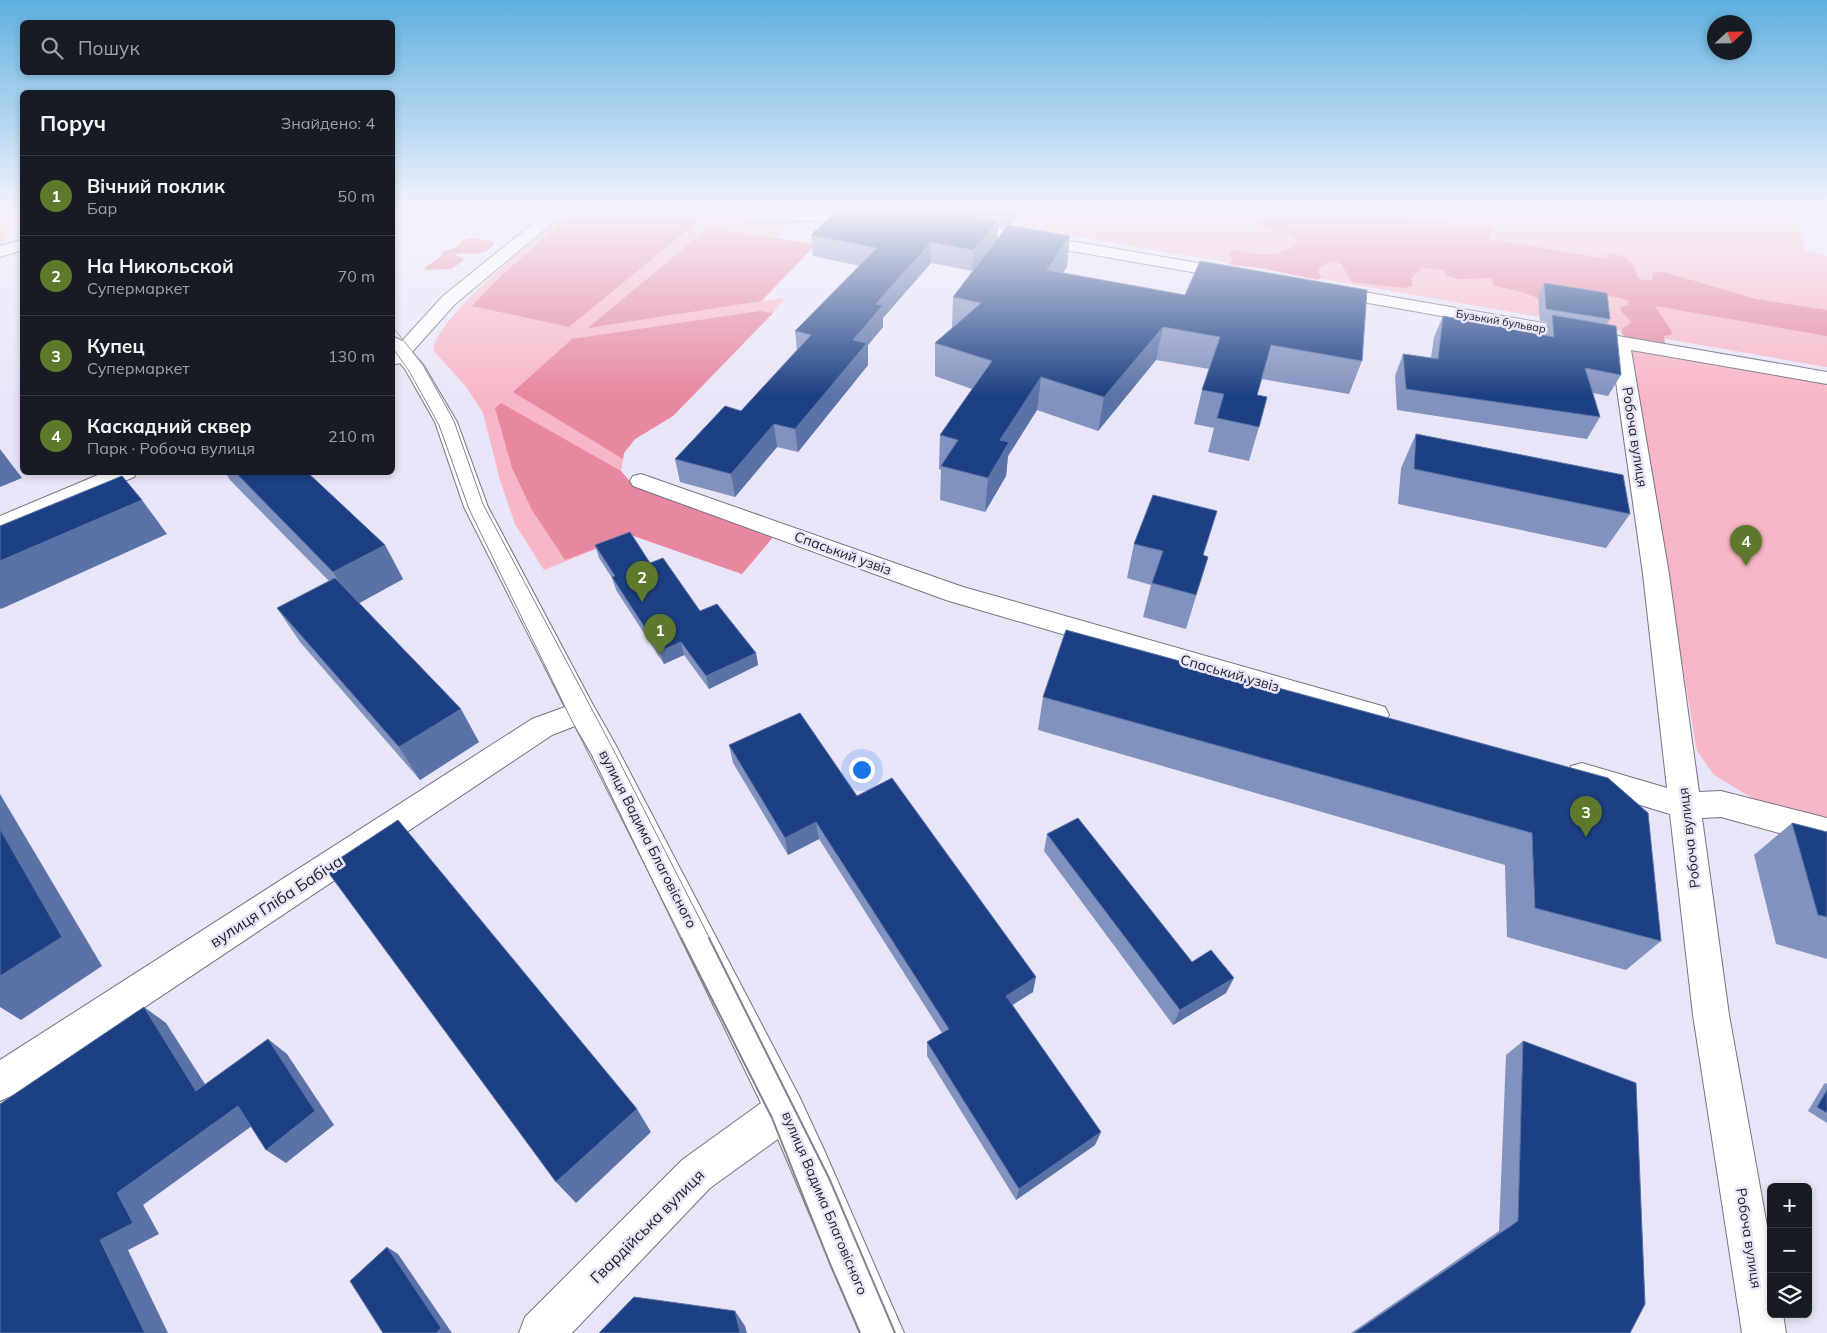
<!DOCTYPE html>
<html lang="uk">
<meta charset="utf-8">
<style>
:root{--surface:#171b24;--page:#20242c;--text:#f1f3f6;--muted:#9ea1a6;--line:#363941;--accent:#5f792c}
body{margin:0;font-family:Mulish,sans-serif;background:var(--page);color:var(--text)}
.controls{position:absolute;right:15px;bottom:15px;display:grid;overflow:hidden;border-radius:8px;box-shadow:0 2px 8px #0003}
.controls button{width:45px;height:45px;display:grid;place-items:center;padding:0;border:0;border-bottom:1px solid var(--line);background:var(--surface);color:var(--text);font:25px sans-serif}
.compass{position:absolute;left:1707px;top:15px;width:45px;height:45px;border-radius:50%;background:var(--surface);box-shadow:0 2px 8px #0003;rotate:68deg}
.you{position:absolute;left:861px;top:769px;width:18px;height:18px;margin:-12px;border:4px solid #fff;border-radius:50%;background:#1a73e8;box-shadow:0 0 0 8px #1a73e833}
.badge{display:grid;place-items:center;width:32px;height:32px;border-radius:50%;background:var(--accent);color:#fff;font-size:16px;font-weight:700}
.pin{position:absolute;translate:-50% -41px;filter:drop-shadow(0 1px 2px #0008)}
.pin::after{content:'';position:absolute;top:26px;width:18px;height:15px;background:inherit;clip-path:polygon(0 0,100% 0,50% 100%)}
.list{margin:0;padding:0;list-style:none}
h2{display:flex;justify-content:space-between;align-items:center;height:65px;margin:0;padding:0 20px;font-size:21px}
h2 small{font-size:16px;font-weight:400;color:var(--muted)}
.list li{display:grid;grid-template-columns:32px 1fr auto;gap:15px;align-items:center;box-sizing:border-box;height:80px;padding:0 20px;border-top:1px solid var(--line)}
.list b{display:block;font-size:19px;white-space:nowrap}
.list p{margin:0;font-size:16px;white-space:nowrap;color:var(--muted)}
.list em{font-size:16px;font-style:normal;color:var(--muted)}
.icon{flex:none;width:28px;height:28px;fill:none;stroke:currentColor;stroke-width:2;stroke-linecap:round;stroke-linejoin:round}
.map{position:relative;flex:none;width:1827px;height:1333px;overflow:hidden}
.search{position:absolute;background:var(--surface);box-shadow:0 2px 8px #0003;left:20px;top:20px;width:375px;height:55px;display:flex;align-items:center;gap:12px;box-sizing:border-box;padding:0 18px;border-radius:8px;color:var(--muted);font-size:19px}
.panel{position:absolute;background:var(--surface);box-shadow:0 2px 8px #0003;left:20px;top:90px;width:375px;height:385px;border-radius:8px}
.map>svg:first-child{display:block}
.green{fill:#f8b7c6}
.forest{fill:#e887a0}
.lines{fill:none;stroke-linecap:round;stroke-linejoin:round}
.minor-casing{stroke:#767283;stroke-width:2}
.minor{fill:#fff;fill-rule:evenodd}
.tram-far1{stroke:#84828f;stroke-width:1}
.tram{stroke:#84828f;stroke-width:2}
.wall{fill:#8292be;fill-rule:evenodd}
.shaded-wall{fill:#5a72a6}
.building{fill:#1c4083;stroke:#5a72a6}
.labels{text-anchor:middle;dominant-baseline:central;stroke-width:5;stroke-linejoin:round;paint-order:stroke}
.far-street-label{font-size:11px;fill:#1c1b21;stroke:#e9e5f8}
.street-label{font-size:14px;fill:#1c1b21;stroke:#e9e5f8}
.near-street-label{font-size:16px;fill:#1c1b21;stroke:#e9e5f8}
</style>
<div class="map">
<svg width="1827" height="1333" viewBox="0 0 1827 1333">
<rect width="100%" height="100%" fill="#e9e5f8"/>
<g class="green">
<polygon points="0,209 22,209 20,211 22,211 22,217 16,223 12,223 14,224 3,241 0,242"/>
<path d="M572,209H670L800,220L775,238L816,244L762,301L785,298L773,313L673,416L635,439L624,453L621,471L632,484L773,537L742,574L631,535L544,570L515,524L500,480L483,413L467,388L433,350C438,314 541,235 572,209Z"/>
<polygon points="998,209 1223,209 1311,216 1316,209 1797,209 1806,251 1827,256 1827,367 1011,225 1019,215"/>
<polygon points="1643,349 1827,382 1827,823 1765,806 1714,775 1697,751 1630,359 1632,351"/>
</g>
<g class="forest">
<polygon points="624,209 701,219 569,327 472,306 504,273 577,210"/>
<path d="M1286,214L1325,219L1366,216L1491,227L1490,239L1607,259V253C1626,255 1633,259 1638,278L1646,281L1652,280L1653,273L1664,272L1756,299L1827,310V336L1655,306L1672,332L1671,335L1664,336L1665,344C1652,343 1630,343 1621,333L1623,328L1632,322L1621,311L1620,307L1629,305L1628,301L1620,298L1571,288L1539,295V299L1523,292L1494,286L1491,278L1458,279L1445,275L1444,270L1422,268L1411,278L1413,286L1402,288L1352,282L1341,264L1333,261L1321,266L1318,272L1321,277L1318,280L1261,268L1232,265L1228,263L1234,260L1229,254L1236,250C1264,255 1271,259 1298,244C1290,228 1278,231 1262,228L1257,223L1264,219Z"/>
<polygon points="707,229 816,244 761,301 588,328"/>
<path d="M471,238L494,241V244C482,259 472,251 457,254L456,256L463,258V261L451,269L425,270V267L441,257L442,252L456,247L463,240Z"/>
<polygon points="760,311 773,313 673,416 635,439 624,453 623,459 513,392 572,339"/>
<polygon points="501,403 621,471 632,484 773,537 742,574 631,535 565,560 532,510 512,468 495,408"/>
</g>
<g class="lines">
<defs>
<g id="minor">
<polygon points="551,209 569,209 455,304 412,352 424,366 457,422 488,507 593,705 614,742 799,1096 825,1152 904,1333 860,1333 778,1139 710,1188 572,1333 519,1333 525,1317 682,1160 761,1103 592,755 575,726 552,735 13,1095 0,1101 0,1060 532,719 565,707 464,507 435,422 405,369 400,363 392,365 392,336 402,341 443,296"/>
<polygon points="690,209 869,211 875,213 877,216 875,219 869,221 767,220 698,214 692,212"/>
<polygon points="962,222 1232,269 1238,270 1241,274 1238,278 1232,279 956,231 954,227 956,223"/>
<polygon points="22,240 22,250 0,257 0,246"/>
<polygon points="1329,286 1827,372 1827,384 1631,350 1669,574 1699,792 1721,791 1827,818 1827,846 1721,817 1702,818 1729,1015 1771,1248 1771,1314 1783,1314 1786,1333 1742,1333 1693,1015 1670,814 1571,784 1567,775 1571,766 1582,763 1667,788 1643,574 1611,346 1323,295 1320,291 1323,287"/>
<polygon points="105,472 137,472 134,477 0,533 0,516"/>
<polygon points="641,474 963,587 1375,704 1385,707 1389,715 1385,723 1375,726 946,600 633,486 630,481 633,476"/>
</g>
</defs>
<use href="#minor" class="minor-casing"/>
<use href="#minor" class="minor"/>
<g class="tram-far1">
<polyline points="392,326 423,365 454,421 483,504 612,747 710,939"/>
<polyline points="392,347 409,371 439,425 469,509 570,717 682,939"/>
</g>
<g class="tram">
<polyline points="681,938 772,1118 830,1264 860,1333"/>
<polyline points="709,938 829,1178 895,1333"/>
</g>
</g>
<g class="wall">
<path d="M839,209H1020L1019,214L1010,225L1067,267L1063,273L1362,361L1349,394L1262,379L1257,395L1259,427L1249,461L1208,452L1214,428L1194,424L1202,390L1209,369L1156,360L1098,431L1037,410L1008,456L1006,476L985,512L940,500L941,470L939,469L940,435L972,389L935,376V343L952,328L953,297L980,262L972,271L931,263L883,318V327L868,345V365L798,452L777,447L735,497L680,482L675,459L741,411L797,350L795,331L860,266L813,256L811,235ZM998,227L1006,228L997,239Z"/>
<polygon points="1544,283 1610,319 1607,324 1621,375 1608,396 1593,393 1600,417 1587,439 1397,410 1395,376 1403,354 1431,358 1434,337 1443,316 1542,334 1548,322 1540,321 1538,295"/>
<polygon points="1416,434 1630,514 1606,548 1398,504 1401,468"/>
<polygon points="225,472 307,472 385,545 403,579 359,603 479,742 420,780 300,642 277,608 329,581 230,480"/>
<polygon points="1134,544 1208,557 1186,629 1143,617 1151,585 1127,578"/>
<polygon points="595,545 650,563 700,611 756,653 758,665 709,689 684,655 664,664 616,590 612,578 599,558"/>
<polygon points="1043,697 1608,778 1661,941 1626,970 1507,937 1505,865 1038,730"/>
<polygon points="729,745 857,796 1033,992 1012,1005 1101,1132 1095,1145 1016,1200 927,1056 927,1042 942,1033 819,839 788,855 733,763"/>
<polygon points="1792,823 1827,832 1827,959 1776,944 1754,855"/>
<polygon points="1047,834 1226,993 1173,1025 1044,851"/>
<polygon points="1523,1041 1630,1333 1351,1333 1499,1231 1506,1055"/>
<polygon points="1827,1083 1827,1123 1808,1111 1824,1084"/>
</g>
<g class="shaded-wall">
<polygon points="1009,209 1020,209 1019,214 1007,229"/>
<polygon points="999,220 997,241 972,271 973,250"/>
<polygon points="1070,236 1067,267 1043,302 1047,270"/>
<polygon points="931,242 931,263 883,318 883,327 868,345 868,365 798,452 795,429 876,304"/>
<polygon points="1163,327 1156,360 1098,431 1104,397"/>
<polygon points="1041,377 1037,410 1008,456 1006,476 985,512 988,478 1000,440"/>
<polygon points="774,424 777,447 735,497 731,474"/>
<polygon points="0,449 22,478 0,487"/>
<polygon points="142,500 167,534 1,609 0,608 0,561"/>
<polygon points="385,545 403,579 354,606 333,572"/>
<polygon points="681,642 684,655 664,664 660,651"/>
<polygon points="756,653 758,665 709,689 706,676"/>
<polygon points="461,709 479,742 420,780 399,747"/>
<polygon points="0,794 102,966 21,1020 0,1007"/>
<polygon points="816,822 819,839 788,855 785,838"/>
<polygon points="1036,977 1033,992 1003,1011 1006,996"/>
<polygon points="1234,978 1226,993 1173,1025 1180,1010"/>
<polygon points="144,1007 166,1023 219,1106 196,1091"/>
<polygon points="268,1039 287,1054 334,1125 286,1163 266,1150"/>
<polygon points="238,1106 260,1120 143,1205 159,1234 128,1250 168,1333 145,1333 100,1240 117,1193"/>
<polygon points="637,1109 651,1132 576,1203 556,1182"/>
<polygon points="1101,1132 1095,1145 1016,1200 1019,1189"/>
<polygon points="387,1247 398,1254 452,1333 436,1333"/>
<polygon points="735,1311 745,1326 747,1333 740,1333"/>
</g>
<g class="building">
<polygon points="839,209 933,209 999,220 973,250 931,242 876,304 883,305 853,340 867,343 795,429 774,424 731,474 675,459 725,406 741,411 811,335 795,331 877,248 811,235"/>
<polygon points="1008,225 1070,236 1047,270 1185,295 1200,261 1367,290 1362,361 1271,345 1257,395 1267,397 1259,427 1217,418 1224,394 1202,390 1220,337 1163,327 1104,397 1041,377 1000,440 1009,442 988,478 941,466 958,440 940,435 992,361 935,343 981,303 953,297"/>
<polygon points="1544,283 1607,293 1610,319 1546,309"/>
<polygon points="1552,315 1616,326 1621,375 1585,368 1600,417 1406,389 1403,354 1438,359 1443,316 1554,337"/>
<polygon points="1416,434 1623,475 1630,514 1414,469"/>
<polygon points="235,472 307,472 385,545 333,572"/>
<polygon points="122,476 142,500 0,561 0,526"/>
<polygon points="1153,495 1217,511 1203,555 1208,557 1196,595 1152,583 1163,551 1134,544"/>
<polygon points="630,532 650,563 663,558 700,611 717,604 756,653 706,676 681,642 660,651 612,577 615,576 595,545"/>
<polygon points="335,578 461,709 399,747 277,608"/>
<polygon points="1066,630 1608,778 1648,813 1661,941 1535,908 1532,833 1043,697"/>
<polygon points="800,713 857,796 892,778 1036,977 1006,996 1101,1132 1019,1189 927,1042 949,1029 816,822 785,838 729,745"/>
<polygon points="1078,818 1192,962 1211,950 1234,978 1180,1010 1047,834"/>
<polygon points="398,820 637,1109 556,1182 325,868"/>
<polygon points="1792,823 1827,832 1827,917 1818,915"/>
<polygon points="0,829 62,937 0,976"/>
<polygon points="144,1007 196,1091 268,1039 315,1111 266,1150 238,1106 117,1193 133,1223 100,1240 145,1333 0,1333 0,1104"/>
<polygon points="1523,1041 1636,1083 1645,1304 1630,1333 1354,1333 1518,1221"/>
<polygon points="1827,1090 1827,1113 1817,1107"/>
<polygon points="387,1247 441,1328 436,1333 383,1333 350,1281"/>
<polygon points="634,1297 735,1311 740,1333 599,1333"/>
</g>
<linearGradient id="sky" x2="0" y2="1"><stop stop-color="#5eb0e0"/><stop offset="0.53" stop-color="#f5f3fc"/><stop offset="1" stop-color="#f5f3fc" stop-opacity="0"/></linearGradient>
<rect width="1827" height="396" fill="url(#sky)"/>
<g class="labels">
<g class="far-street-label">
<text transform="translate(1501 321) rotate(10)">Бузький бульвар</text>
</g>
<g class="street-label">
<text transform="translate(1635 437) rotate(81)">Робоча вулиця</text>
<text transform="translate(843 553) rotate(20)">Спаський узвіз</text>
<text transform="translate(1230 673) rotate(16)">Спаський узвіз</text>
<text transform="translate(1689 838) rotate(-97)">Робоча вулиця</text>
<text transform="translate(648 839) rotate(63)">вулиця Вадима Благовісного</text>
<text transform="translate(825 1203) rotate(67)">вулиця Вадима Благовісного</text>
<text transform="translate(1749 1238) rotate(81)">Робоча вулиця</text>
</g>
<g class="near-street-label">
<text transform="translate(276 901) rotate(-33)">вулиця Гліба Бабіча</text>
<text transform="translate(647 1226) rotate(-45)">Гвардійська вулиця</text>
</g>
</g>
</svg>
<div class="controls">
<button>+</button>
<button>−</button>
<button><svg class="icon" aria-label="layers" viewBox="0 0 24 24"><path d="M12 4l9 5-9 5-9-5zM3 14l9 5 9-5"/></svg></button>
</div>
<svg class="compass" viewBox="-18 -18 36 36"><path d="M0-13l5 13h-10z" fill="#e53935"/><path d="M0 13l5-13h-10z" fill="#9ea1a6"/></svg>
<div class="you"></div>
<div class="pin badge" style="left:660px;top:655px">1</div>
<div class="pin badge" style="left:642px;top:602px">2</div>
<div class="pin badge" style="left:1586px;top:837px">3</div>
<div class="pin badge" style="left:1746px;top:566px">4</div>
<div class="search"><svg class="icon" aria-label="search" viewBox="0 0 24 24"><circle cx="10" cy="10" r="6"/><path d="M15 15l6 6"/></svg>Пошук</div>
<section class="panel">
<h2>Поруч<small>Знайдено: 4</small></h2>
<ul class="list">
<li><span class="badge">1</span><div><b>Вічний поклик</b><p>Бар</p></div><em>50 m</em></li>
<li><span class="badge">2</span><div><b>На Никольской</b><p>Супермаркет</p></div><em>70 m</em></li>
<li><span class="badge">3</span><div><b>Купец</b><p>Супермаркет</p></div><em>130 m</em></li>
<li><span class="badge">4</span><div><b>Каскадний сквер</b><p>Парк · Робоча вулиця</p></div><em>210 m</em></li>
</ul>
</section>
</div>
